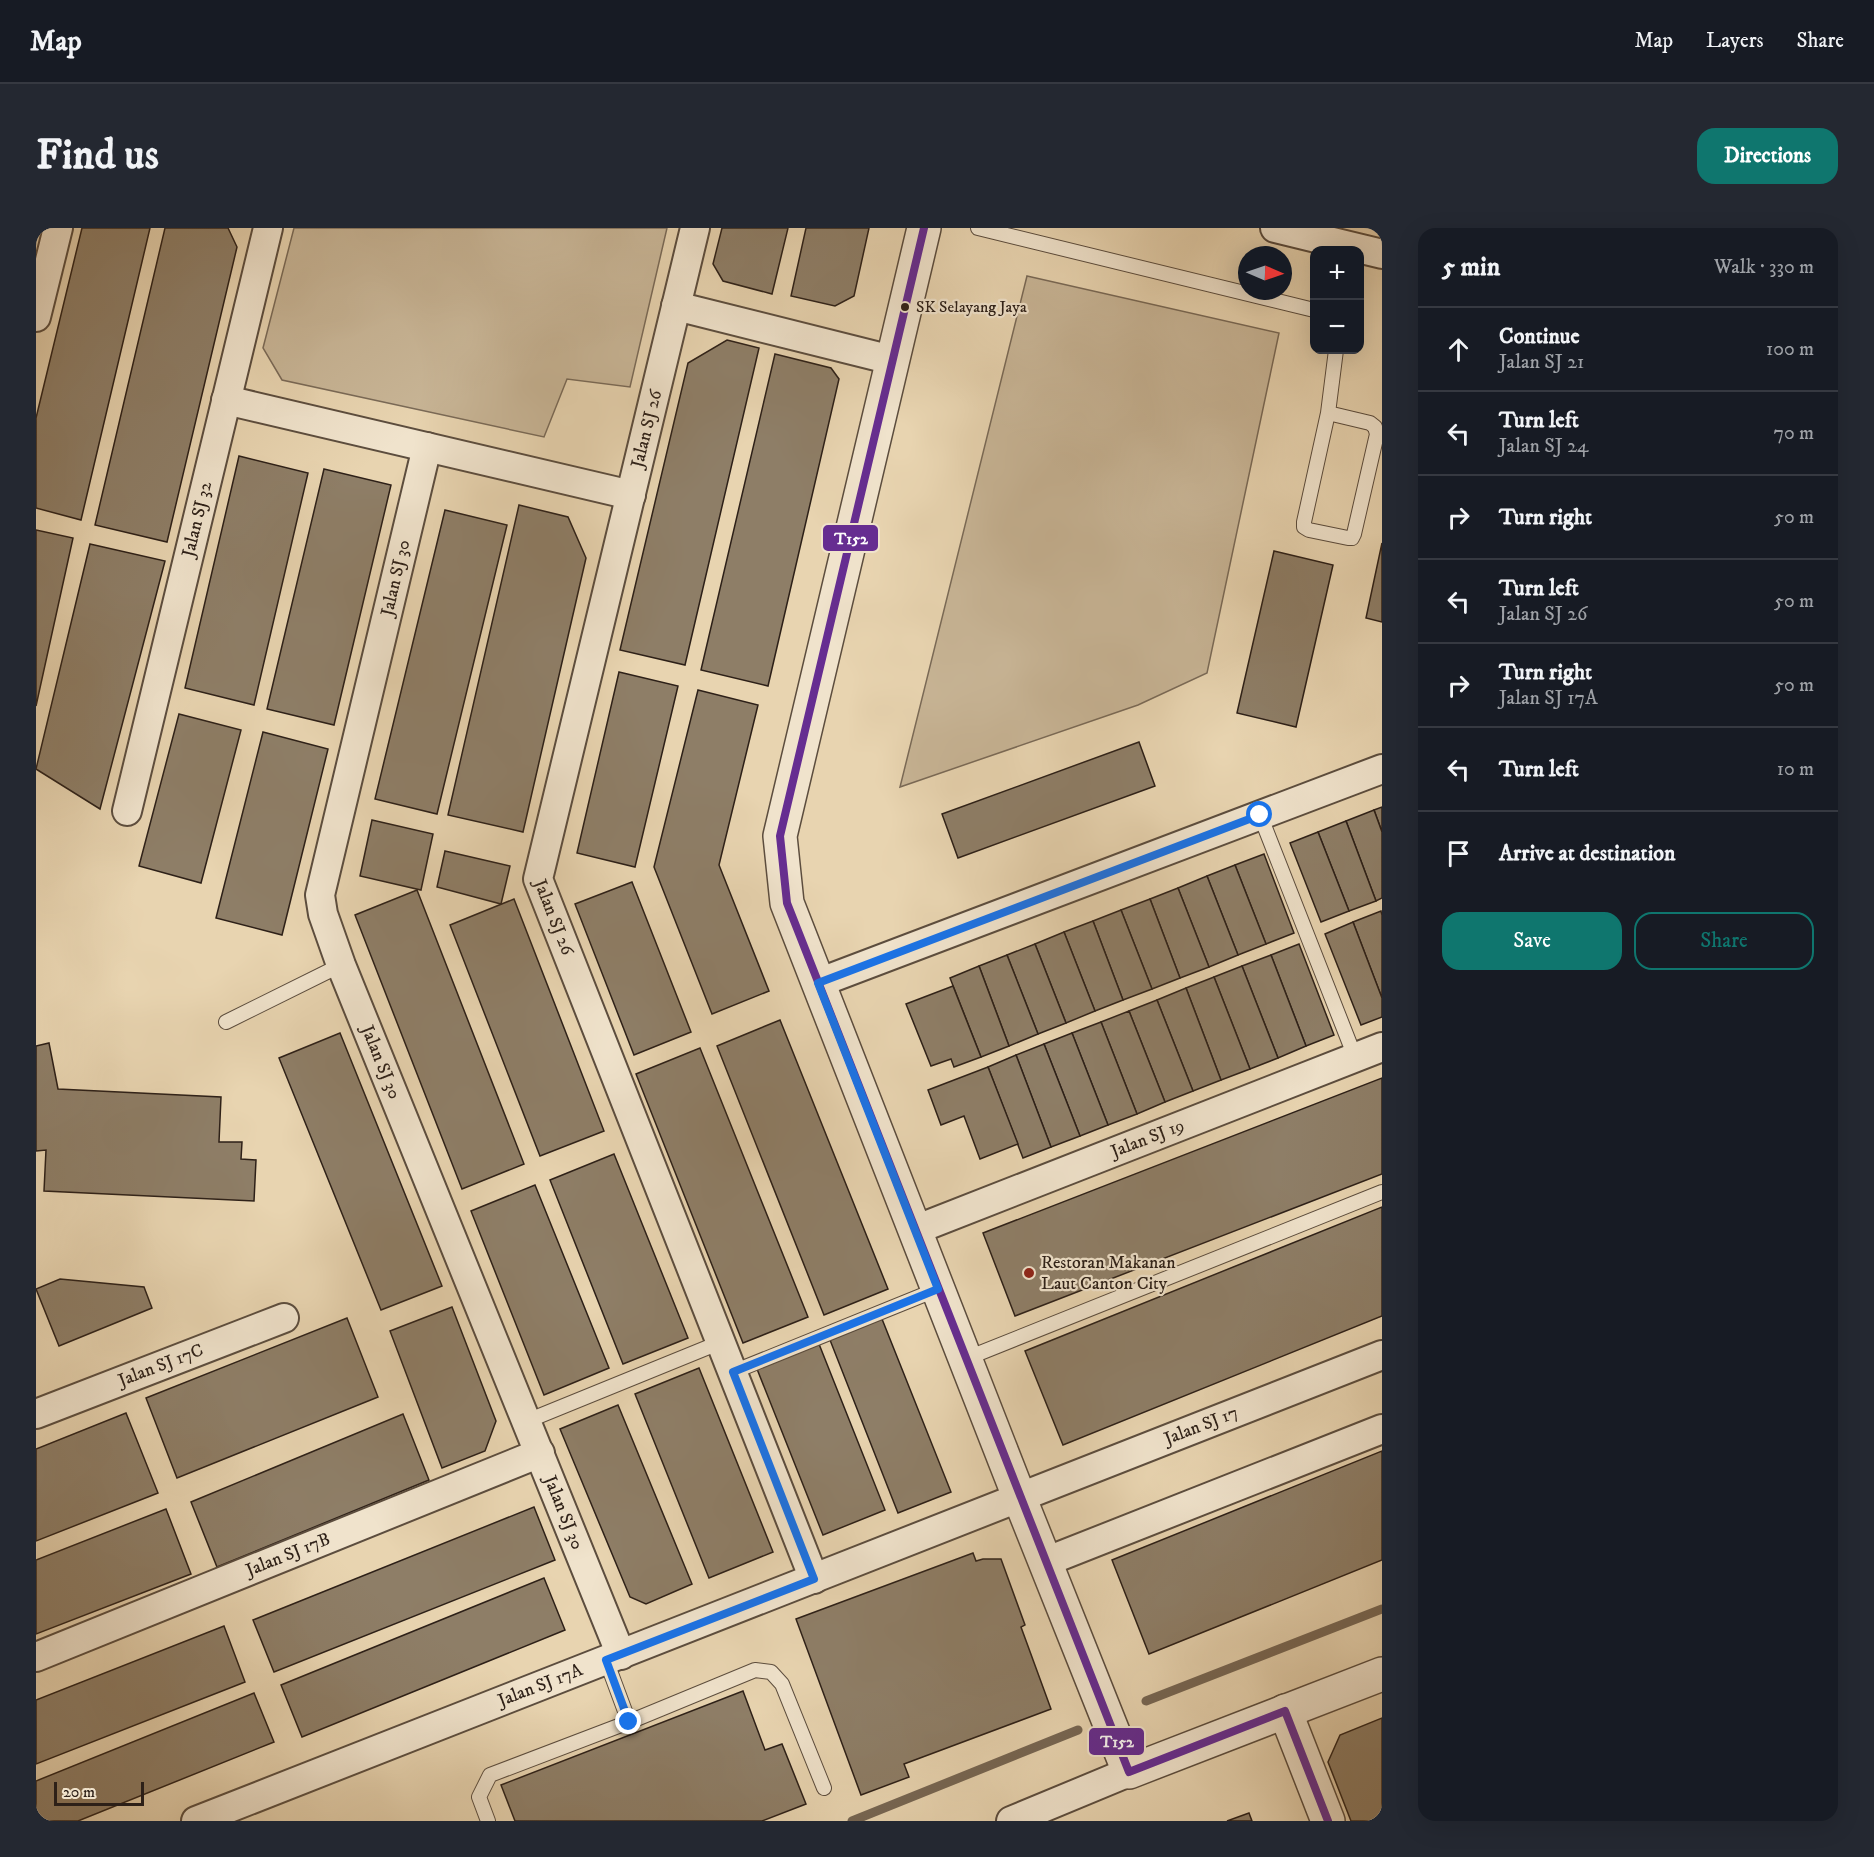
<!DOCTYPE html>
<meta charset="utf-8">
<style>
:root{--surface:#171b24;--page:#242831;--text:#f1f3f6;--muted:#9ea1a6;--line:#363941;--accent:#0f766e}
body{margin:0;font-family:"IM FELL DW Pica",serif;background:var(--page);color:var(--text)}
.controls{position:absolute;right:18px;top:18px;display:grid;overflow:hidden;border-radius:12px;box-shadow:0 6px 24px #0002}
.controls button{width:54px;height:54px;display:grid;place-items:center;padding:0;border:0;border-bottom:2px solid var(--line);background:var(--surface);color:var(--text);font:30px sans-serif}
.compass{position:absolute;left:1202px;top:18px;width:54px;height:54px;border-radius:50%;background:var(--surface);box-shadow:0 6px 24px #0002;rotate:92deg}
.scale{position:absolute;left:18px;bottom:15px;width:90px;box-sizing:border-box;padding-left:6px;border:3px solid #2d2018;border-top:0;font-size:16px;line-height:21px;white-space:nowrap;color:#2d2018;-webkit-text-stroke:4px #f0e3cc;paint-order:stroke}
.stop{position:absolute;width:18px;height:18px;margin:-14px;border:4px solid #1a73e8;border-radius:50%;background:#fff}
.stop.end{background:#1a73e8;border-color:#fff;box-shadow:0 2px 6px #0008}
.list{margin:0;padding:0;list-style:none}
h2{display:flex;justify-content:space-between;align-items:center;height:78px;margin:0;padding:0 24px;font-size:26px}
h2 small{font-size:20px;font-weight:400;color:var(--muted)}
.list li{display:grid;grid-template-columns:39px 1fr auto;gap:18px;align-items:center;box-sizing:border-box;height:84px;padding:0 24px;border-top:2px solid var(--line)}
.list b{display:block;font-size:22px;white-space:nowrap}
.list p{margin:0;font-size:20px;white-space:nowrap;color:var(--muted)}
.list em{font-size:20px;font-style:normal;color:var(--muted)}
.actions{display:flex;gap:12px;padding:18px 24px}
.actions a{flex:1;padding:14px 0;border:2px solid var(--accent);border-radius:18px;text-align:center;font-size:21px;color:var(--accent)}
.actions .main{background:var(--accent);color:#fff}
.icon{flex:none;width:33px;height:33px;fill:none;stroke:currentColor;stroke-width:2;stroke-linecap:round;stroke-linejoin:round}
.map{position:relative;flex:none;width:1346px;height:1593px;overflow:hidden;border-radius:18px}
header{display:flex;align-items:center;gap:36px;box-sizing:border-box;height:84px;padding:0 30px;background:var(--surface);border-bottom:2px solid var(--line)}
header strong{font-size:28px}
nav{display:flex;gap:33px;margin-inline-start:auto;font-size:21px}
.intro{display:flex;align-items:center;justify-content:space-between;box-sizing:border-box;height:144px;padding:0 36px}
h1{margin:0;font-size:42px}
.button{padding:15px 27px;border-radius:18px;background:var(--accent);color:#fff;font-size:21px;font-weight:700}
main{display:flex;gap:36px;padding:0 36px}
aside{flex:1;background:var(--surface);border-radius:18px;box-shadow:0 6px 24px #0002}
.map>svg:first-child{display:block}
.green{fill:#c8b596;stroke:#7a6a57;stroke-width:1.5}
.lines{fill:none;stroke-linecap:round;stroke-linejoin:round}
.stream{stroke:#776754;stroke-width:9}
.building{fill:#8e7e67;stroke:#2d2018;stroke-width:1.5}
.service-casing{stroke:#5c4d3e;stroke-width:16}
.minor-casing{stroke:#5c4d3e;stroke-width:32}
.tertiary-casing{stroke:#5c4d3e;stroke-width:36}
.service{stroke:#f0e3cc;stroke-width:14}
.minor{stroke:#f0e3cc;stroke-width:28}
.tertiary{stroke:#f0e3cc;stroke-width:33}
.bus-1-casing{stroke:#f0e3cc;stroke-width:12}
.bus-1{stroke:#662d91;stroke-width:8}
.route{stroke:#1a73e8;stroke-width:8}
.bus-dot{fill:#2d2018;stroke:#f0e3cc;stroke-width:2}
.poi-dot{fill:#8f2418;stroke:#f0e3cc;stroke-width:2}
.labels{text-anchor:middle;dominant-baseline:central;stroke-width:4.5;stroke-linejoin:round;paint-order:stroke}
.bus-label{font-size:16px;fill:#2d2018;stroke:#f0e3cc;text-anchor:start}
.street-label{font-size:18px;fill:#2d2018;stroke:#f0e3cc}
.poi-label{font-size:18px;fill:#2d2018;stroke:#f0e3cc;text-anchor:start}
.line-badge{stroke:#f0e3cc;stroke-width:2}
.badge-label{font-size:16px;text-anchor:middle;font-weight:bold;fill:#fff}
</style>
<header>
<strong>Map</strong>
<nav><a>Map</a><a>Layers</a><a>Share</a></nav>
</header>
<div class="intro"><h1>Find us</h1><a class="button">Directions</a></div>
<main>
<div class="map">
<svg width="1346" height="1593" viewBox="0 0 1346 1593">
<rect width="100%" height="100%" fill="#e8d4b0"/>
<filter id="stains"><feTurbulence type="fractalNoise" baseFrequency=".00333" numOctaves="4"/><feColorMatrix values="0 0 0 0 .2 0 0 0 0 .09 0 0 0 0 .02 0 0 0 .5 -.17"/></filter>
<radialGradient id="worn" r=".72"><stop offset=".6" stop-color="#630" stop-opacity="0"/><stop offset="1" stop-color="#630" stop-opacity=".3"/></radialGradient>
<g class="green">
<polygon points="258,0 631,0 594,159 531,151 508,209 246,152 227,120"/>
<polygon points="991,48 1243,105 1171,445 1102,477 864,559"/>
</g>
<g class="lines">
<g class="stream">
<polyline points="1110,1473 1346,1381"/>
<polyline points="816,1593 1042,1502"/>
</g>
</g>
<g class="building">
<polygon points="46,0 114,0 45,292 0,280 0,190"/>
<polygon points="129,0 192,0 201,19 131,314 59,297"/>
<polygon points="686,0 752,0 736,66 687,53 677,36"/>
<polygon points="770,0 833,0 818,68 799,78 755,68"/>
<polygon points="691,112 723,120 649,437 584,422 652,135"/>
<polygon points="739,126 795,140 803,151 732,458 665,442"/>
<polygon points="203,228 272,245 218,477 149,460"/>
<polygon points="288,241 355,257 298,497 231,481"/>
<polygon points="483,277 532,289 550,330 487,604 412,587"/>
<polygon points="409,282 471,297 401,586 339,571"/>
<polygon points="0,302 37,310 0,478"/>
<polygon points="1346,315 1346,394 1330,390"/>
<polygon points="54,316 129,333 64,581 0,541"/>
<polygon points="1238,323 1297,337 1260,499 1201,485"/>
<polygon points="583,444 642,458 599,639 541,625"/>
<polygon points="662,462 722,477 683,637 733,763 676,786 618,639"/>
<polygon points="143,486 205,502 165,655 103,638"/>
<polygon points="227,504 292,521 246,707 180,690"/>
<polygon points="1103,514 1119,558 922,630 906,586"/>
<polygon points="1346,579 1346,604 1338,582"/>
<polygon points="1338,582 1346,604 1346,670 1340,673 1310,593"/>
<polygon points="336,592 397,606 385,662 324,648"/>
<polygon points="1310,593 1340,673 1313,683 1282,604"/>
<polygon points="1282,604 1313,683 1285,694 1254,615"/>
<polygon points="409,623 474,638 465,676 401,659"/>
<polygon points="1228,626 1258,705 1230,716 1199,637"/>
<polygon points="1199,637 1230,716 1202,727 1171,648"/>
<polygon points="1171,648 1202,727 1173,739 1142,660"/>
<polygon points="596,654 655,804 598,827 539,676"/>
<polygon points="1142,660 1173,739 1144,750 1114,671"/>
<polygon points="381,662 488,936 426,961 319,687"/>
<polygon points="478,671 568,903 504,928 414,697"/>
<polygon points="1114,671 1144,750 1116,761 1085,682"/>
<polygon points="1085,682 1116,761 1087,772 1057,693"/>
<polygon points="1345,683 1346,687 1346,770 1317,694"/>
<polygon points="1057,693 1087,772 1059,783 1028,704"/>
<polygon points="1317,694 1346,770 1346,789 1325,797 1289,706"/>
<polygon points="1028,704 1059,783 1030,795 999,716"/>
<polygon points="999,716 1030,795 1002,806 971,727"/>
<polygon points="1263,716 1298,807 1270,818 1235,727"/>
<polygon points="971,727 1002,806 973,818 943,738"/>
<polygon points="1235,727 1270,818 1242,830 1206,738"/>
<polygon points="943,738 973,818 945,829 914,750"/>
<polygon points="1206,738 1242,830 1214,841 1178,749"/>
<polygon points="1178,749 1214,841 1185,852 1150,760"/>
<polygon points="917,758 945,829 918,839 915,831 895,838 870,776"/>
<polygon points="1150,760 1185,852 1157,863 1121,772"/>
<polygon points="1121,772 1157,863 1129,874 1093,783"/>
<polygon points="1093,783 1129,874 1101,886 1065,794"/>
<polygon points="744,792 852,1061 788,1087 681,818"/>
<polygon points="1065,794 1101,886 1072,897 1036,805"/>
<polygon points="304,805 406,1058 345,1082 243,830"/>
<polygon points="1036,805 1072,897 1044,908 1008,816"/>
<polygon points="13,815 22,861 185,869 183,914 206,914 205,931 220,932 218,973 8,963 10,922 0,923 0,818"/>
<polygon points="1008,816 1044,908 1015,919 980,827"/>
<polygon points="664,820 772,1089 707,1115 600,846"/>
<polygon points="980,827 1015,919 987,930 952,839"/>
<polygon points="952,839 982,916 944,931 928,888 905,897 892,862"/>
<polygon points="1346,850 1346,946 979,1088 947,1005"/>
<polygon points="578,926 652,1110 587,1136 514,952"/>
<polygon points="499,957 573,1140 508,1167 435,983"/>
<polygon points="1346,979 1346,1088 1027,1217 989,1123"/>
<polygon points="24,1051 108,1059 116,1080 23,1118 0,1061"/>
<polygon points="416,1079 460,1193 449,1223 406,1240 354,1103"/>
<polygon points="311,1090 342,1169 141,1250 110,1170"/>
<polygon points="846,1091 915,1264 862,1285 794,1112"/>
<polygon points="783,1116 849,1282 787,1307 721,1141"/>
<polygon points="663,1140 737,1324 673,1350 599,1166"/>
<polygon points="582,1177 656,1356 610,1376 594,1369 524,1201"/>
<polygon points="90,1185 122,1265 0,1313 0,1221"/>
<polygon points="367,1186 393,1252 181,1339 155,1274"/>
<polygon points="1346,1223 1346,1332 1113,1426 1076,1332"/>
<polygon points="498,1279 519,1332 238,1444 217,1392"/>
<polygon points="130,1281 155,1346 0,1406 0,1332"/>
<polygon points="937,1325 940,1333 947,1331 965,1331 989,1397 985,1399 1015,1481 868,1536 873,1549 825,1567 760,1391"/>
<polygon points="508,1350 529,1402 266,1509 245,1457"/>
<polygon points="188,1398 209,1454 0,1536 0,1472"/>
<polygon points="707,1463 729,1522 746,1516 770,1576 726,1593 479,1593 465,1557"/>
<polygon points="218,1465 238,1514 42,1593 0,1593 0,1553"/>
<polygon points="1346,1490 1346,1593 1315,1593 1292,1534 1304,1507"/>
<polygon points="1213,1585 1216,1593 1191,1593"/>
</g>
<g class="lines">
<defs>
<g id="service">
<polyline points="942,0 1278,82"/>
<polyline points="1292,185 1268,294 1268,299 1273,302 1312,310 1316,310 1318,306 1341,206 1339,199 1334,195 1292,185 1300,122"/>
<polyline points="1224,587 1319,829"/>
<polyline points="190,794 305,737"/>
<polyline points="929,1131 1346,964"/>
<polyline points="697,1144 902,1061"/>
<polyline points="491,1193 685,1114"/>
<polyline points="570,1432 593,1494 719,1442 735,1444 746,1456 788,1560"/>
<polyline points="452,1593 443,1569 454,1547 593,1494"/>
</g>
<g id="minor">
<path id="s1" d="M659,0L502,651L778,1351"/>
<polyline points="1239,0 1346,26"/>
<polyline points="640,78 856,132"/>
<polyline points="0,89 22,0"/>
<polyline points="190,172 595,267"/>
<path id="s2" d="M391,219L284,667L287,686L305,737L585,1427"/>
<path id="s3" d="M91,583L232,0"/>
<polyline points="782,755 1346,541"/>
<path id="s4" d="M879,1002L1346,819"/>
<path id="s5" d="M0,1186L248,1090"/>
<polyline points="1009,1334 1346,1201"/>
<path id="s6" d="M0,1429L504,1225"/>
<path id="s7" d="M160,1593L1346,1127"/>
<polyline points="975,1593 1093,1544"/>
</g>
<g id="tertiary">
<polyline points="888,0 744,608 751,675 984,1271 1093,1544 1346,1446"/>
<polyline points="1249,1483 1292,1593"/>
</g>
</defs>
<use href="#service" class="service-casing"/>
<use href="#minor" class="minor-casing"/>
<use href="#tertiary" class="tertiary-casing"/>
<use href="#service" class="service"/>
<use href="#minor" class="minor"/>
<use href="#tertiary" class="tertiary"/>
<defs>
<polyline id="bus-1" points="888,0 744,608 751,675 1093,1544 1249,1483 1292,1593"/>
</defs>
<use href="#bus-1" class="bus-1-casing"/>
<use href="#bus-1" class="bus-1"/>
</g>
<g class="lines">
<polyline class="route" points="593,1494 570,1432 778,1351 697,1144 902,1061 782,755 1224,587"/>
</g>
<circle class="bus-dot" cx="869" cy="79" r="5"/>
<circle class="poi-dot" cx="993" cy="1045" r="6"/>
<g class="labels">
<g class="bus-label">
<text x="880" y="79">SK Selayang Jaya</text>
</g>
<g class="street-label">
<text transform="translate(611 201) rotate(-76)">Jalan SJ 26</text>
<text stroke="none"><textPath href="#s3" startOffset="300">Jalan SJ 32</textPath></text>
<text transform="translate(360 350) rotate(-77)">Jalan SJ 30</text>
<text stroke="none"><textPath href="#s1" startOffset="711">Jalan SJ 26</textPath></text>
<text stroke="none"><textPath href="#s2" startOffset="639">Jalan SJ 30</textPath></text>
<text stroke="none"><textPath href="#s4" startOffset="250">Jalan SJ 19</textPath></text>
<text stroke="none"><textPath href="#s5" startOffset="134">Jalan SJ 17C</textPath></text>
<text stroke="none"><textPath href="#s7" startOffset="1080">Jalan SJ 17</textPath></text>
<text stroke="none"><textPath href="#s2" startOffset="1125">Jalan SJ 30</textPath></text>
<text stroke="none"><textPath href="#s6" startOffset="272">Jalan SJ 17B</textPath></text>
<text stroke="none"><textPath href="#s7" startOffset="370">Jalan SJ 17A</textPath></text>
</g>
<g class="poi-label">
<text x="1005" y="1035">Restoran Makanan<tspan x="1005" dy="21">Laut Canton City</tspan></text>
</g>
</g>
<g class="line-badge">
<rect x="786" y="296" width="57" height="28" rx="6" fill="#662d91"/>
<rect x="1052" y="1499" width="57" height="29" rx="6" fill="#662d91"/>
</g>
<g class="badge-label">
<text x="815" y="316">T152</text>
<text x="1081" y="1519">T152</text>
</g>
<rect width="100%" height="100%" filter="url(#stains)"/>
<rect width="100%" height="100%" fill="url(#worn)"/>
</svg>
<div class="controls">
<button>+</button>
<button>−</button>
</div>
<svg class="compass" viewBox="-18 -18 36 36"><path d="M0-13l5 13h-10z" fill="#e53935"/><path d="M0 13l5-13h-10z" fill="#9ea1a6"/></svg>
<div class="scale">20 m</div>
<div class="stop" style="left:1224px;top:587px"></div>
<div class="stop end" style="left:593px;top:1494px"></div>
</div>
<aside>
<h2>5 min<small>Walk · 330 m</small></h2>
<ul class="list">
<li><svg class="icon" aria-label="ahead" viewBox="0 0 24 24"><path d="M12 20V5M6 11l6-6 6 6"/></svg><div><b>Continue</b><p>Jalan SJ 21</p></div><em>100 m</em></li>
<li><svg class="icon" aria-label="left" viewBox="0 0 24 24"><path d="M17 20v-9H6M10 6l-5 5 5 5"/></svg><div><b>Turn left</b><p>Jalan SJ 24</p></div><em>70 m</em></li>
<li><svg class="icon" aria-label="right" viewBox="0 0 24 24"><path d="M7 20v-9h11M14 6l5 5-5 5"/></svg><div><b>Turn right</b></div><em>50 m</em></li>
<li><svg class="icon" aria-label="left" viewBox="0 0 24 24"><path d="M17 20v-9H6M10 6l-5 5 5 5"/></svg><div><b>Turn left</b><p>Jalan SJ 26</p></div><em>50 m</em></li>
<li><svg class="icon" aria-label="right" viewBox="0 0 24 24"><path d="M7 20v-9h11M14 6l5 5-5 5"/></svg><div><b>Turn right</b><p>Jalan SJ 17A</p></div><em>50 m</em></li>
<li><svg class="icon" aria-label="left" viewBox="0 0 24 24"><path d="M17 20v-9H6M10 6l-5 5 5 5"/></svg><div><b>Turn left</b></div><em>10 m</em></li>
<li><svg class="icon" aria-label="arrive" viewBox="0 0 24 24"><path d="M6 21V4h12l-3 4 3 4H6"/></svg><div><b>Arrive at destination</b></div></li>
</ul>
<div class="actions"><a class="main">Save</a><a>Share</a></div>
</aside>
</main>
